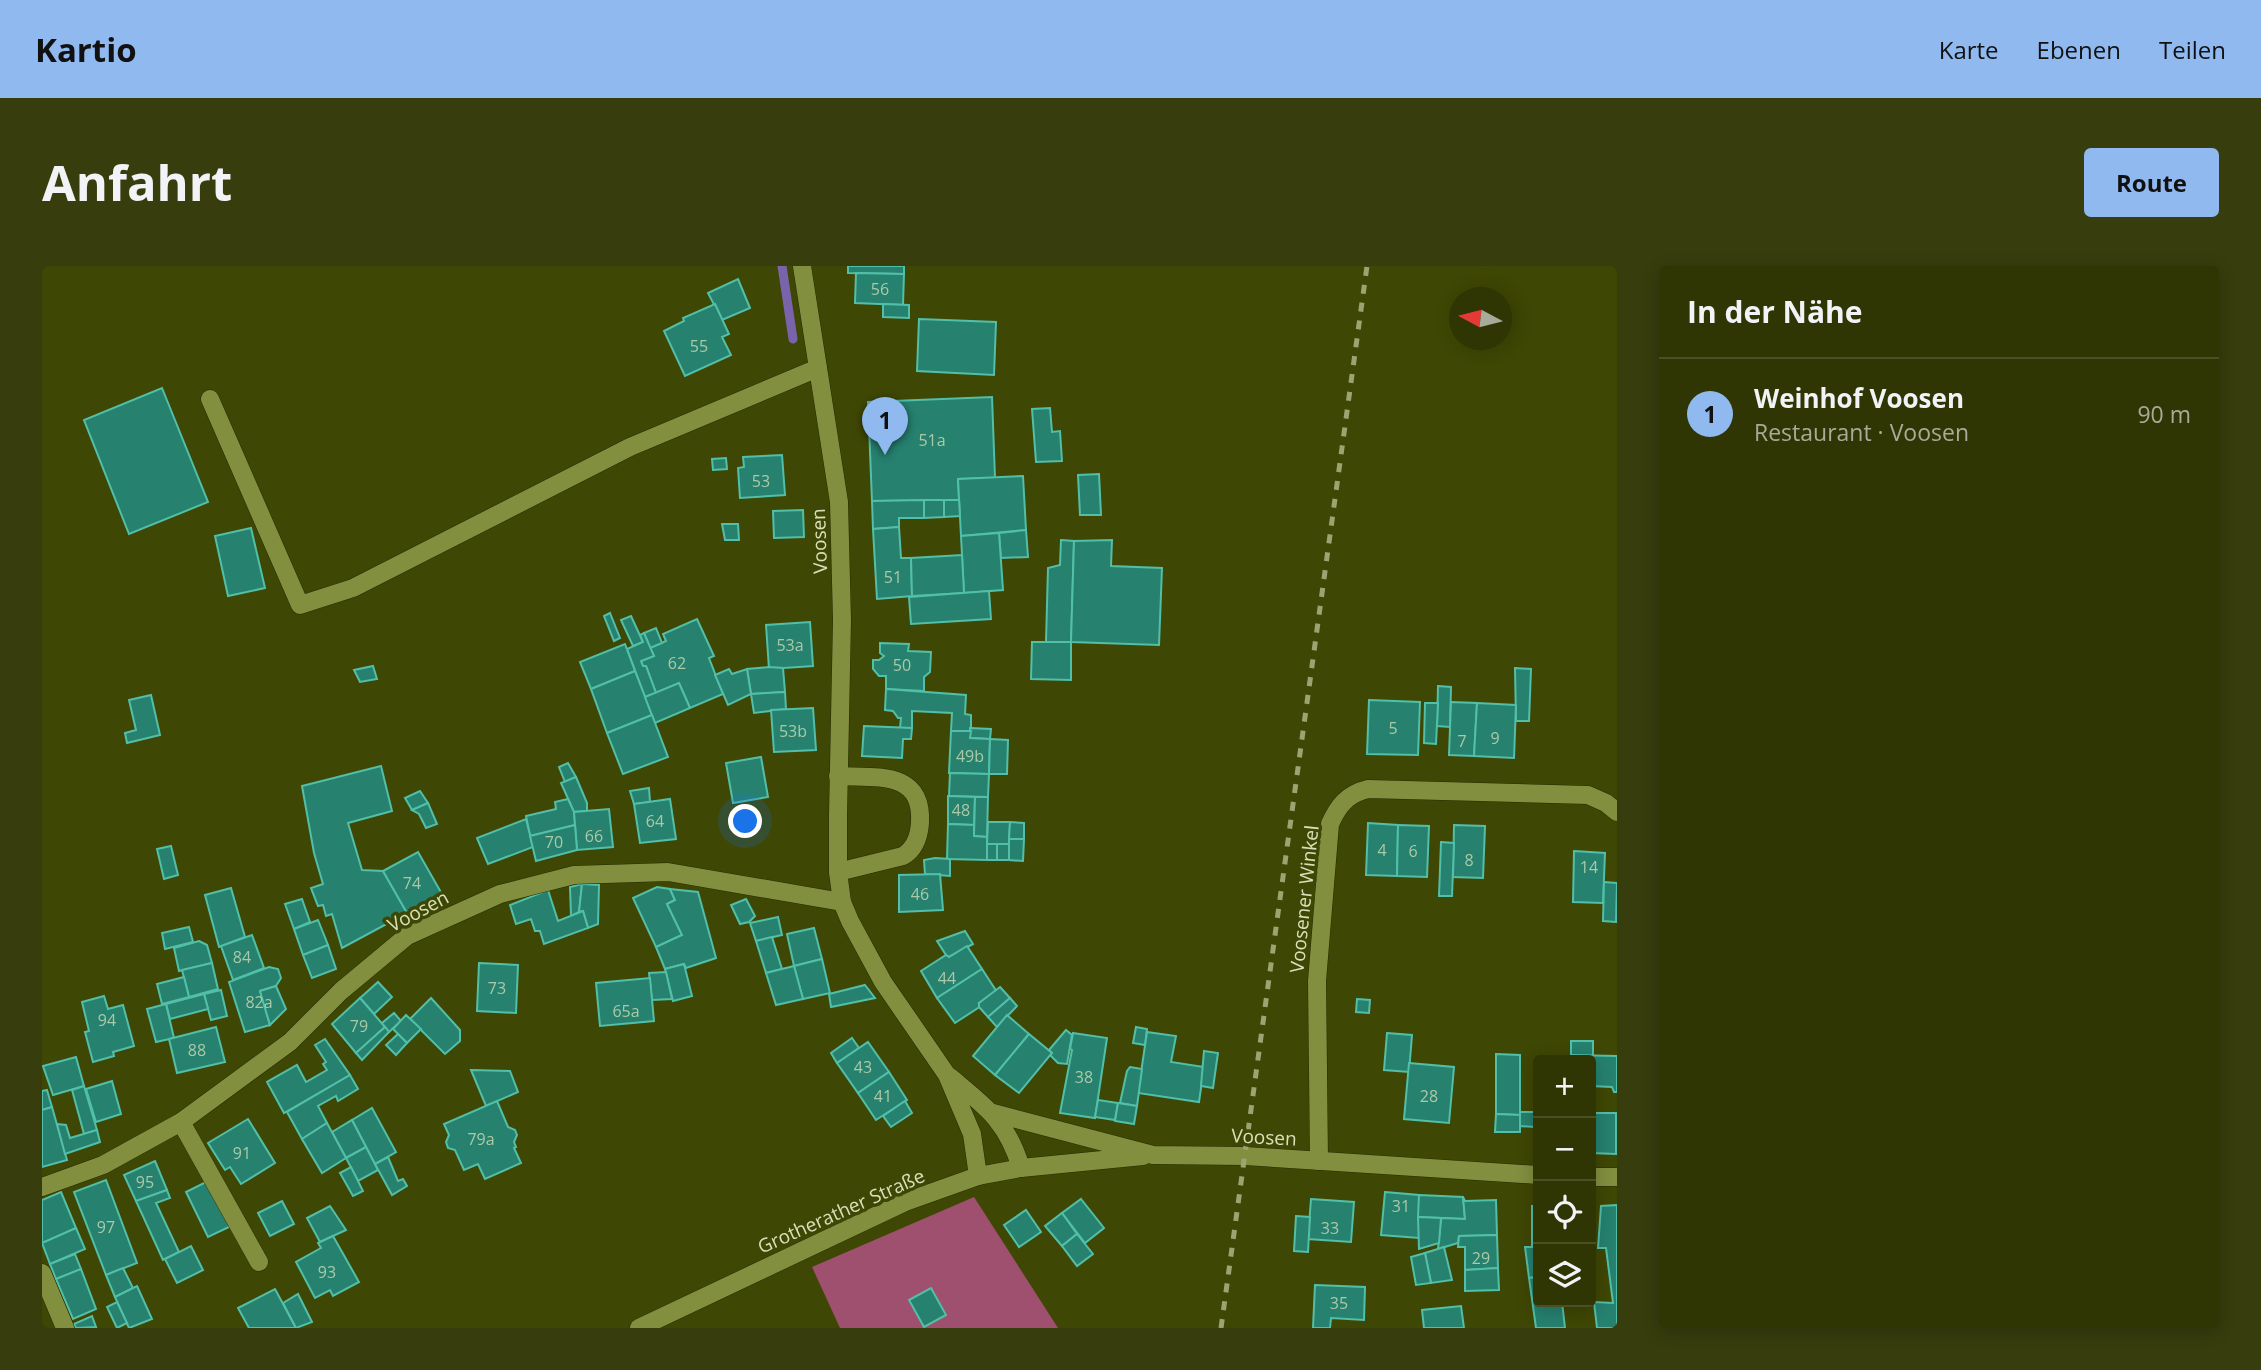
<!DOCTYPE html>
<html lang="de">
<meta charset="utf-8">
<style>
:root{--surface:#2f3503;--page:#373d0d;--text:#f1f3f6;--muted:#a7ab9a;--line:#4a5025;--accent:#90b9f0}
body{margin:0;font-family:"Open Sans",sans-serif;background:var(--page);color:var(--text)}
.controls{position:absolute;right:21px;bottom:21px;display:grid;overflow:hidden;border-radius:7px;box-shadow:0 4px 18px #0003}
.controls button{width:63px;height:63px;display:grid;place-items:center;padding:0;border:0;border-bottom:2px solid var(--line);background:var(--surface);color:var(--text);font:35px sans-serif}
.compass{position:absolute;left:1407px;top:21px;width:63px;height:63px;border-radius:50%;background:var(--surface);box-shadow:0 4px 18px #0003;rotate:277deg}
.you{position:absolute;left:704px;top:556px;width:24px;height:24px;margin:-18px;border:5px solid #fff;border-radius:50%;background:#1a73e8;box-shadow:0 0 0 10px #1a73e833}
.badge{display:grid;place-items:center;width:46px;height:46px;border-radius:50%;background:var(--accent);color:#111;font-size:23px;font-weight:700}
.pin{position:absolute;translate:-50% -58px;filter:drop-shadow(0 2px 4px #0008)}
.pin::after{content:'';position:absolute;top:37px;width:24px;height:21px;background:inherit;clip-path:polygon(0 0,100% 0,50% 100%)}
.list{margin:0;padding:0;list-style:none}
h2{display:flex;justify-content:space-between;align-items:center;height:91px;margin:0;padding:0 28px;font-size:30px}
h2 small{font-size:23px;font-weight:400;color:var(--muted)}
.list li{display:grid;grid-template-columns:46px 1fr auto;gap:21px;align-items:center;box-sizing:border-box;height:112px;padding:0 28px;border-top:2px solid var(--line)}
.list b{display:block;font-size:26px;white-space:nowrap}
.list p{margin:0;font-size:23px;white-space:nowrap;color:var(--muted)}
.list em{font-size:23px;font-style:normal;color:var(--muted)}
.icon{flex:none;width:38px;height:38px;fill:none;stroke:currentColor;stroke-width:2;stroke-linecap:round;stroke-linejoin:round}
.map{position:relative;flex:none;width:1575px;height:1062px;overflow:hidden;border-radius:7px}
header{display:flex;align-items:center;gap:42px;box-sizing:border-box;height:98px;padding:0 35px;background:var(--accent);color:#111}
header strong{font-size:33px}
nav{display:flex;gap:38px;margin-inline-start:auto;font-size:24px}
.intro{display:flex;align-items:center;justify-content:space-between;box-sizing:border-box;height:168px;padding:0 42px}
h1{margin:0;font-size:49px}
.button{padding:18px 32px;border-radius:7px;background:var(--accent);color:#111;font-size:24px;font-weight:700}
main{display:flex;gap:42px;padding:0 42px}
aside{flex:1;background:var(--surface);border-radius:7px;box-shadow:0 4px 18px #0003}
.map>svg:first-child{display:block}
.green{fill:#9e506e}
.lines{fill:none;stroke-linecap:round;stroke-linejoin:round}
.stream{stroke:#7963aa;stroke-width:9}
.building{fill:#26816f;stroke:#52bfa8;stroke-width:2}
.minor-casing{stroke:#262c00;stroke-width:19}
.minor{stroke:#828f3f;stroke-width:18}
.rail{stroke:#9ca472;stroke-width:5;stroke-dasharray:9 9;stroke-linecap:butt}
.labels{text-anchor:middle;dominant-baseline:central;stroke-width:7;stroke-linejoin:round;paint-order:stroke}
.number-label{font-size:16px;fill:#acc9a7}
.street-label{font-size:19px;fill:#d9e1ba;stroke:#3f4704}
</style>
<header>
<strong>Kartio</strong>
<nav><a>Karte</a><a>Ebenen</a><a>Teilen</a></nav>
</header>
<div class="intro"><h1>Anfahrt</h1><a class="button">Route</a></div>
<main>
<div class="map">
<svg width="1575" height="1062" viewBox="0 0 1575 1062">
<rect width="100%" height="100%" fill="#3f4704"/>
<polygon class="green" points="932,931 1016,1062 798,1062 770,1001"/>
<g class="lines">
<polyline class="stream" points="740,0 751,73"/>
</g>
<g class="building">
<polygon points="806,0 862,0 862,8 806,7"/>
<polygon points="814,7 862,8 861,39 813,37"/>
<polygon points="696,13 708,42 680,54 666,27"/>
<polygon points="673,38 687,68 680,71 689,89 643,110 622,65 642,55 641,52"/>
<polygon points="841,38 867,39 867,52 841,51"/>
<polygon points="877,53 954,56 952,109 875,105"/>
<polygon points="120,122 166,236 87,268 42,154"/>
<polygon points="950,131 953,212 916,213 917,234 830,235 826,136"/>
<polygon points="1008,142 1010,166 1018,165 1020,195 994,196 990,143"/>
<polygon points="740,189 743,229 698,232 696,202 702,201 701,191"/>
<polygon points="684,192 685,203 671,204 670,193"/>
<polygon points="1057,208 1059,249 1038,249 1036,209"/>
<polygon points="981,210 984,264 919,270 916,213"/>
<polygon points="882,234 902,234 902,251 882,252"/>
<polygon points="882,234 882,252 857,252 857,261 831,263 830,235"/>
<polygon points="902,234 917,234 918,250 902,251"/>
<polygon points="761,244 762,271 732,272 731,245"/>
<polygon points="680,258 696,258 697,274 683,274"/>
<polygon points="857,261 859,292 869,292 870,330 835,333 831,263"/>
<polygon points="209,262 223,322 186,330 173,270"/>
<polygon points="984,264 986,291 959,292 957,267"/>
<polygon points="957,267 961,324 922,327 919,270"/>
<polygon points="1019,274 1032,275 1029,376 1004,376 1006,302 1018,299"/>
<polygon points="1070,274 1069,300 1120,302 1117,379 1029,376 1032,275"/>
<polygon points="920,289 922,327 870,330 869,292"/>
<polygon points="947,325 949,353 869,358 867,331"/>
<polygon points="568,347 578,372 572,375 562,350"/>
<polygon points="589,350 601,376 591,380 579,354"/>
<polygon points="655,353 672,390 667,392 681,428 648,442 637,417 614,427 604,400 601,400 599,395 612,390 608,382 624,375 621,368"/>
<polygon points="768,356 771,400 727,403 724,359"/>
<polygon points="614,362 620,377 608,382 602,367"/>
<polygon points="602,367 612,390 599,395 601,400 604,400 614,427 603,431 585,383 601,376 598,369"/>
<polygon points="990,376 1029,376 1029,414 989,413"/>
<polygon points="838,377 867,378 866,385 889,386 888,406 882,411 882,425 844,423 844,410 837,410 831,403 831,394 837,394 842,390 838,387"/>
<polygon points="583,378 593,405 549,423 538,396"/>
<polygon points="331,400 335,413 318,416 312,404"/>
<polygon points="727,401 741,402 743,426 709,428 705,403"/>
<polygon points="1473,402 1489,403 1487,455 1474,455"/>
<polygon points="687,403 690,408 705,403 709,428 686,439 673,409"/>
<polygon points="593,405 610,449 565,467 549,423"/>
<polygon points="637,417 648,442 613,457 603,431"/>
<polygon points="1396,420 1409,421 1408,461 1395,460"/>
<polygon points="844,423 924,429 923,448 929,449 929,465 909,465 910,447 870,445 870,462 858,462 859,452 856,452 851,445 843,444"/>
<polygon points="743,426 744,443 712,447 709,428"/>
<polygon points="109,429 118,469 85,477 83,467 94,464 87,434"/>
<polygon points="1327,434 1378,436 1376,489 1325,488"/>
<polygon points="1409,436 1435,437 1432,490 1407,489"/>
<polygon points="1383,437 1396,437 1394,478 1382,477"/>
<polygon points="1435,437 1474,439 1472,492 1432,490"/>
<polygon points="771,442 774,484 732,486 729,444"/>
<polygon points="610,449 626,491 581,508 565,467"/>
<polygon points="822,460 870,462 869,473 861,473 860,492 820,490"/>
<polygon points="928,462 949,463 948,473 928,472"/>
<polygon points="909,465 929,465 928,472 948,473 947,508 907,507"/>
<polygon points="948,473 966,474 965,508 947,508"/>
<polygon points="719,491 726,531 691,537 684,497"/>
<polygon points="526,497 534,511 523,516 517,501"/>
<polygon points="339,500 350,545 306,557 320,604 341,605 365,647 300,682 290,648 284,650 281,639 276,640 269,622 281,618 272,587 260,520"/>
<polygon points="908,507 947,508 946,531 907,530"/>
<polygon points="534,511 545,537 545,545 532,546 519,517"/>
<polygon points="607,522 608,536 592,538 588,525"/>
<polygon points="378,525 386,537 370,544 363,532"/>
<polygon points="906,530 933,531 932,559 906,558"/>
<polygon points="933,531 946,531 945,571 932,570"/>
<polygon points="526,533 532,546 533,559 488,570 484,550 514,543 513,536"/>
<polygon points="628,533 634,573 598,577 592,538"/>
<polygon points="386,537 395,558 384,562 377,548 370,544"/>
<polygon points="567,543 571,581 535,584 532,546"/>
<polygon points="484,553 491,581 446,598 435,572"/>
<polygon points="946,556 968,556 967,578 945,578"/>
<polygon points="968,556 982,557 982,573 967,573"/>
<polygon points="1326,557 1356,559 1355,610 1324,609"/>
<polygon points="906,558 932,559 932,570 945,571 945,594 905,593"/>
<polygon points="533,559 535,584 494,595 488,570"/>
<polygon points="1356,559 1387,560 1385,611 1355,610"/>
<polygon points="1412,559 1443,560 1441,612 1411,611"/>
<polygon points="967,573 982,573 981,595 967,594"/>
<polygon points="1399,576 1412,577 1410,630 1397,630"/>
<rect x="945" y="578" width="10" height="16"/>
<rect x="955" y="578" width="12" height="16"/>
<polygon points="129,580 136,609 122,613 115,583"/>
<polygon points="1532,585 1563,587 1561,637 1531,636"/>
<polygon points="376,586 400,628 365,647 341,605"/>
<polygon points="893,592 908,593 908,610 883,608 882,594"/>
<polygon points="898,608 901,644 857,646 857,609"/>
<polygon points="1562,616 1575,617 1574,656 1561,655"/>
<polygon points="540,618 537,646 529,650 528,621"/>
<polygon points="540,618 557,619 556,658 546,662 541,645 537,646"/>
<polygon points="615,621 628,623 633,634 625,638 640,669 614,681 591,632"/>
<polygon points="189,622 203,671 177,681 163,629"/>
<polygon points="628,623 656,626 674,692 644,702 642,698 623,703 614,681 640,669 625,638 633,634"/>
<polygon points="506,624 516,655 541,645 546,662 502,678 498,665 493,665 489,653 474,658 468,639"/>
<polygon points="260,633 268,656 252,663 243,638"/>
<polygon points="704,633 713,650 707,656 698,658 689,639"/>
<polygon points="736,651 740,669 714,675 708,657"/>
<polygon points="276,654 286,679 261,689 252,663"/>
<polygon points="147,661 151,676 123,683 120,667"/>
<polygon points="772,662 780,693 752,700 745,668"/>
<polygon points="923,665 931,678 907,691 904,689 895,675"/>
<polygon points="210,669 222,702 191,714 179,680"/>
<polygon points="730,671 740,703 724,707 714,675"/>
<polygon points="157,675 165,679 170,697 137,705 132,682"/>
<polygon points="286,679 294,703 270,712 261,689"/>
<polygon points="925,680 940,703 895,732 879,705 904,689 907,691"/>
<polygon points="780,693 788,727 761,733 752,700"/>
<polygon points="170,697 176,723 147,731 140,704"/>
<polygon points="437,697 476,699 474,747 435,745"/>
<polygon points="642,698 650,730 631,735 623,703"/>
<polygon points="752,700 761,733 734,739 724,707"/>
<polygon points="227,701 236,703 239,712 234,720 218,725 228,759 203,766 187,716"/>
<polygon points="940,703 955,726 937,737 939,740 913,757 895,732"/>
<polygon points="624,706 630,733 610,734 607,707"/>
<polygon points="142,711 147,731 120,738 115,718"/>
<polygon points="608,712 612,755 558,760 554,717"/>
<polygon points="336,716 350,731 332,748 318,732"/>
<polygon points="823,719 833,732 789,741 787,728"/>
<polygon points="234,720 244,743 228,759 218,725"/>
<polygon points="958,721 968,732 946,751 937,741 937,737"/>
<polygon points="179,724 185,750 169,754 162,728"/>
<polygon points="162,728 166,743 128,753 124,738"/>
<polygon points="62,730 66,743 81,739 92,780 71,786 72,790 51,796 43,766 47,765 40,736"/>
<polygon points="318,732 343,761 314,787 290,758"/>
<polygon points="389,732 418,764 418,775 403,788 368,753"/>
<polygon points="968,732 975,740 955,761 946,751"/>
<polygon points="1315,733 1328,734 1327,747 1314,746"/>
<polygon points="124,738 132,772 114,776 105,743"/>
<polygon points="352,747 359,755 347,766 340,757"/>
<polygon points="364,749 379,763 365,777 351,763"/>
<polygon points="965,749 987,768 953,809 931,790"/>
<polygon points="174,761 183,796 135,807 127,773"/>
<polygon points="343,761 347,766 320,794 314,787"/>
<polygon points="1094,761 1105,763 1103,779 1091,777"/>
<polygon points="1024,764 1030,769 1025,798 1016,797 1008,789 1010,787 1007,784"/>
<polygon points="1105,766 1134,770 1129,796 1162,801 1157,836 1096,827"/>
<polygon points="1031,767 1065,772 1053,852 1018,847 1030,784 1028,783"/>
<polygon points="1345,767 1370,769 1367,806 1342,804"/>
<polygon points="356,768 365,777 354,789 344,779"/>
<polygon points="987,768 1010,787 977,827 953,809"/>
<polygon points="810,772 817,782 795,797 789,787"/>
<polygon points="283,773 308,809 242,847 225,816 255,799 264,816 285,804 281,798 284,796 273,779"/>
<polygon points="1529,775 1551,775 1551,790 1529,789"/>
<polygon points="826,776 847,806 816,827 795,797"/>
<polygon points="1162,785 1176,787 1171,822 1159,820"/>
<polygon points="1454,788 1478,789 1478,849 1454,848"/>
<polygon points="1529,789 1575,790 1575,826 1572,826 1570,821 1549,820 1549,794 1529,794"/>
<polygon points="34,791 42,820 11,829 1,800"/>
<polygon points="1367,797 1412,801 1407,857 1362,853"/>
<polygon points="1088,801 1100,803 1095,840 1078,837 1085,805"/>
<polygon points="429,804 468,805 476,826 444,840"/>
<polygon points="847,806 865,834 834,854 816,827"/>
<polygon points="308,809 316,823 296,835 294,830 276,840 285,857 260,873 245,846"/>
<polygon points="70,815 79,848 54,856 44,823"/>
<polygon points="42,820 55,864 42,868 30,824"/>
<polygon points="5,824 10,841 0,844 0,825"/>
<polygon points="1056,834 1076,837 1073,854 1053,851"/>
<polygon points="455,835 466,861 473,864 475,869 472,876 474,881 472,882 479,897 443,913 436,898 422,904 413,884 406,882 404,876 407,869 402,858"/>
<polygon points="863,835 870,847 849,861 841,850"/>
<polygon points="1076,837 1095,840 1092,858 1073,855"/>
<polygon points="10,841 25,894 0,901 0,844"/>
<polygon points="330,842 354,886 333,898 310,854"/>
<polygon points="1478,846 1493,846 1493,861 1478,860"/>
<rect x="1493" y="846" width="3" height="41"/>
<polygon points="1549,847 1574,847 1574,888 1549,887"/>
<polygon points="1454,848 1478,849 1478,866 1453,866"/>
<polygon points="206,853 233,897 199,918 188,901 183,904 166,877"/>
<polygon points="310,854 324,881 304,892 290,866"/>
<polygon points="285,857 304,892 280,907 260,873"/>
<polygon points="15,858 24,859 28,872 55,864 58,876 23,888"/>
<polygon points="324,881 336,904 316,915 304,892"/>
<polygon points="346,891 356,915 361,913 365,920 350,929 333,898"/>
<polygon points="113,895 125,924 94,935 82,909"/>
<polygon points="309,901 321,925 311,930 298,907"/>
<polygon points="64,914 95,997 64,1009 32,926"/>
<polygon points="166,915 189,960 166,971 144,926"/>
<polygon points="125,924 128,932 114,937 137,986 121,994 94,935"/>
<polygon points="19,926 34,962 0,977 0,934"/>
<polygon points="1343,926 1377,929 1377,972 1339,969"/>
<polygon points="1377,929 1421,931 1423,953 1376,951"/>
<polygon points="1421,931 1423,935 1454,934 1455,969 1417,970 1416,977 1396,983 1399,952 1423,953"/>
<polygon points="1039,933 1062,962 1043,977 1020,947"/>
<polygon points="1269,933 1312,936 1309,976 1266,973"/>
<polygon points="240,935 252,958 228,970 216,947"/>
<polygon points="1575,939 1575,1062 1555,1062 1552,1036 1571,1037 1564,982 1556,982 1559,940"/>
<polygon points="288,940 304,964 278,976 265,952"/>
<polygon points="1490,940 1496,940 1496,1011 1487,1012 1483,981 1490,981"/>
<polygon points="984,944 999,966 977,981 962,959"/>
<polygon points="1020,947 1035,968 1020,980 1003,960"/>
<polygon points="1254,950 1268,951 1266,986 1252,985"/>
<polygon points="1376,951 1399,952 1397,977 1377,983"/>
<polygon points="34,962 43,983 8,998 0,977"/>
<polygon points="1035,968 1051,988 1035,1000 1020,980"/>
<polygon points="1455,969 1456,1002 1423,1004 1423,981 1416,981 1417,970"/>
<polygon points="291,970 317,1016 291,1030 288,1024 273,1032 254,996 279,982 276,977"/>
<polygon points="149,980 161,1004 135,1017 123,993"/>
<polygon points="1402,981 1410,1014 1389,1017 1383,987"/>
<polygon points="1383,987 1389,1017 1374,1019 1369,991"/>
<polygon points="33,988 39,1003 14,1013 8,998"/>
<polygon points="81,1002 91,1022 73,1031 64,1009"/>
<polygon points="1456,1002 1457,1024 1423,1025 1423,1004"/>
<polygon points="39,1003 54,1043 31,1053 14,1013"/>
<polygon points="1496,1011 1496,1036 1520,1036 1523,1062 1494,1062 1487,1012"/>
<polygon points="1273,1019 1323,1021 1322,1054 1289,1052 1288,1062 1271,1062"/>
<polygon points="95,1020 110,1053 87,1062 73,1031"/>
<polygon points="889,1022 904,1049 882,1061 867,1034"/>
<polygon points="233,1023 254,1062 207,1062 196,1042"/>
<polygon points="256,1028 270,1056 254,1062 241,1037"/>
<polygon points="75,1036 85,1057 75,1062 65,1041"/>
<polygon points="1419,1040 1422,1062 1382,1062 1380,1044"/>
<polygon points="50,1050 54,1061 34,1062 32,1058"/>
</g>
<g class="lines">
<defs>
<g id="minor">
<polyline points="760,0 797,236 800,354 796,550 796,606 800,636 808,655 841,716 905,809 930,868 936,910"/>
<polyline points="168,133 258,339 311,322 588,181 776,102"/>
<path d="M796,606L861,590C873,583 877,571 878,557C881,504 835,512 796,510"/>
<path d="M908,811C944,841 965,855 979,902"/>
<polyline points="951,847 1111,889 1203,890 1496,909"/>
<polyline points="139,856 217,996"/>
<path d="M1277,895L1275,715L1288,558C1296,540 1305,528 1326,523L1546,529L1564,537L1575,546"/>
<polyline points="1549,911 1575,911"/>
<polyline points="0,921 61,899 139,856 248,776 299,725 365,670 458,628 532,609 626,606 800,636"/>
<polyline points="0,1007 23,1062"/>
<polyline points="597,1062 863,936 936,910 979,902 1101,890"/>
</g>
</defs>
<use href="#minor" class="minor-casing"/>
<use href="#minor" class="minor"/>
<polyline class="rail" points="1179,1062 1325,0"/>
</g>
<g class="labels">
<g class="number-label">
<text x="838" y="23">56</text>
<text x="657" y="80">55</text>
<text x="890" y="174">51a</text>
<text x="719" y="215">53</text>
<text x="851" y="311">51</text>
<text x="748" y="379">53a</text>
<text x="635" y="397">62</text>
<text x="860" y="399">50</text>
<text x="1351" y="462">5</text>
<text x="751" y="465">53b</text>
<text x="1453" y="472">9</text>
<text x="1420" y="475">7</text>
<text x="928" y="490">49b</text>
<text x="919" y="544">48</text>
<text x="613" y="555">64</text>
<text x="552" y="570">66</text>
<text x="512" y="576">70</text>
<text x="1340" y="584">4</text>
<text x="1371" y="585">6</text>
<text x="1427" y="594">8</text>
<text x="1547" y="601">14</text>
<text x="370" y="617">74</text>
<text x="878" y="628">46</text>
<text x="200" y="691">84</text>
<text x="905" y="712">44</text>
<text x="455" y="722">73</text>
<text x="217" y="736">82a</text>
<text x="584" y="745">65a</text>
<text x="65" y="754">94</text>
<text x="317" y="760">79</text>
<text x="155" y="784">88</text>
<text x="821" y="801">43</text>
<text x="1042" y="811">38</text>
<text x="841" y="830">41</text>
<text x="1387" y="830">28</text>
<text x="439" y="873">79a</text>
<text x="200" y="887">91</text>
<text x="103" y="916">95</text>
<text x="1359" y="940">31</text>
<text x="64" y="961">97</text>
<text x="1288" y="962">33</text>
<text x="1439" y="992">29</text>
<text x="285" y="1006">93</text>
<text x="1297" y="1037">35</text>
</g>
<g class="street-label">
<text transform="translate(777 275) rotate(-92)">Voosen</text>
<text transform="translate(1262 633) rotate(-84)">Voosener Winkel</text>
<text transform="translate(376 645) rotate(-28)">Voosen</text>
<text transform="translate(1222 871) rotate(3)">Voosen</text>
<text transform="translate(799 945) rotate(-24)">Grotherather Straße</text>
</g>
</g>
</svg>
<div class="controls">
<button>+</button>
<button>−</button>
<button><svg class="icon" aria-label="locate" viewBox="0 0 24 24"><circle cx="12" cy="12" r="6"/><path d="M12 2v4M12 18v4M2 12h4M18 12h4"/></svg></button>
<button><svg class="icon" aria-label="layers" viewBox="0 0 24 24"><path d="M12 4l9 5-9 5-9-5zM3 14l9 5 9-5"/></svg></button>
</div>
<svg class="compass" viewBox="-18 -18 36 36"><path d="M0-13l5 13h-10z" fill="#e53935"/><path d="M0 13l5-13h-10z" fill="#a7ab9a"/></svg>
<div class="you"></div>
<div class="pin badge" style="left:843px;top:189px">1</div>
</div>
<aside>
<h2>In der Nähe<small></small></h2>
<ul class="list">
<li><span class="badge">1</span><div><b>Weinhof Voosen</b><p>Restaurant · Voosen</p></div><em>90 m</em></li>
</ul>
</aside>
</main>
